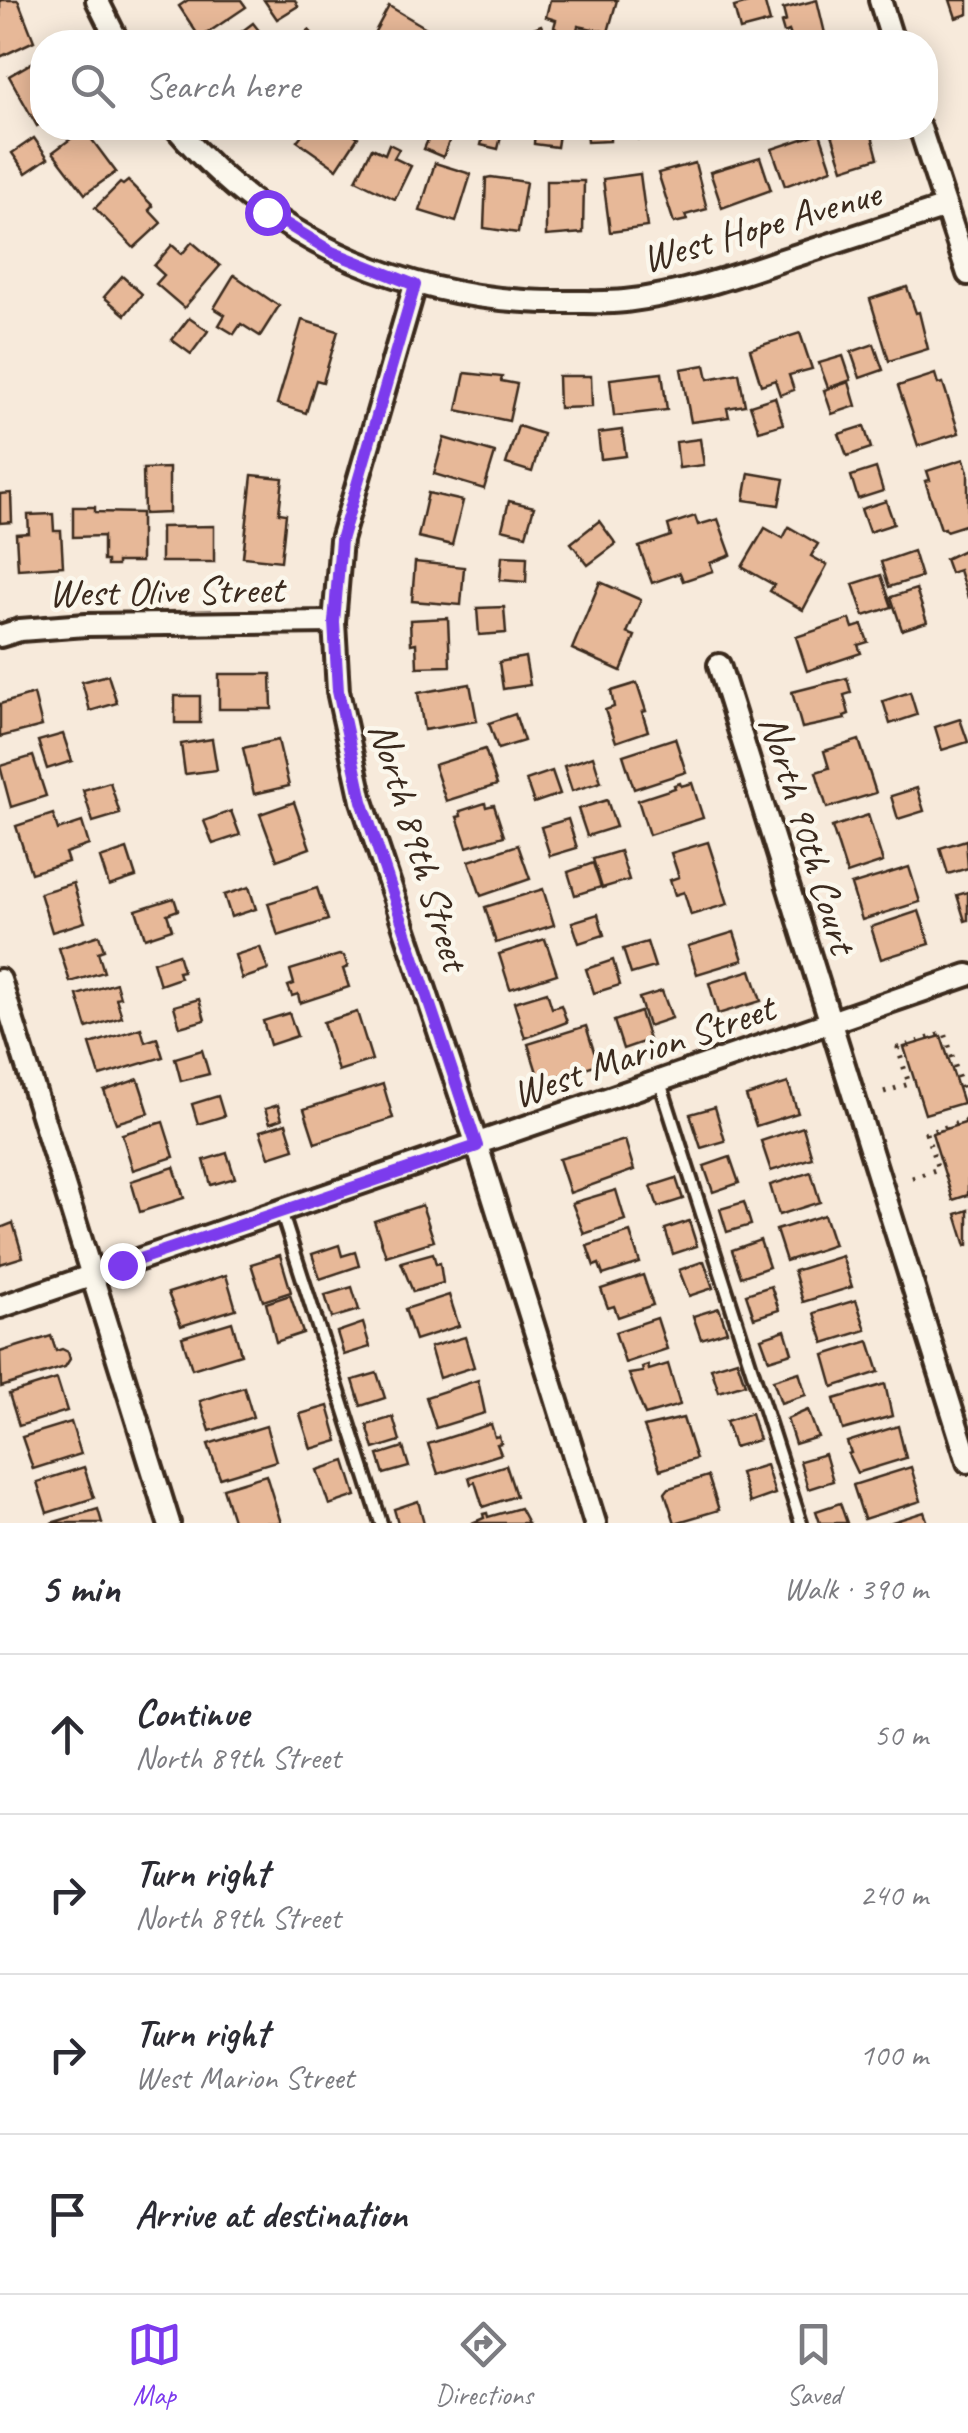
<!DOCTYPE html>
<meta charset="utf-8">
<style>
:root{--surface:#fff;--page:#f2f2f3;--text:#2b2b33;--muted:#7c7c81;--line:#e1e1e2;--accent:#7c3aed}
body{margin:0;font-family:Caveat,sans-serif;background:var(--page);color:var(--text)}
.stop{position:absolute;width:30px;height:30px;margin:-22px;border:8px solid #7c3aed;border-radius:50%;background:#fff}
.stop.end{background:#7c3aed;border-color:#fff;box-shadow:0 2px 10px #0008}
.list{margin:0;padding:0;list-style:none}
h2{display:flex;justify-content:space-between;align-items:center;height:130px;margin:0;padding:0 40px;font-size:42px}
h2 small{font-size:32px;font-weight:400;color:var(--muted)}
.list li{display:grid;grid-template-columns:65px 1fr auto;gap:30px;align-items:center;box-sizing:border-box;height:160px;padding:0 40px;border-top:2px solid var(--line)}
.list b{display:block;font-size:38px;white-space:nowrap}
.list p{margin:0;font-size:32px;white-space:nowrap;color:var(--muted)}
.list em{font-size:32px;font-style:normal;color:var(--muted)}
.icon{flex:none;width:55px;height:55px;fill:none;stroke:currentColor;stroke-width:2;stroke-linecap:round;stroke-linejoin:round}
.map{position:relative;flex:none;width:968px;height:1523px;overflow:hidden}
.search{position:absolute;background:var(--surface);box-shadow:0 5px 25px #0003;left:30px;right:30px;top:30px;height:110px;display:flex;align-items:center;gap:25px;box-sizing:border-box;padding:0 35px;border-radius:40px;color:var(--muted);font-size:38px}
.sheet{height:770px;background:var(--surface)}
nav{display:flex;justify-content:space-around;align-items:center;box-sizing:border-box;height:140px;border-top:2px solid var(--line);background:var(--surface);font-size:28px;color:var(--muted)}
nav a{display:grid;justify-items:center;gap:5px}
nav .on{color:var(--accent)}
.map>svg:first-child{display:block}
.building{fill:#e7b898;stroke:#3b2a1e;stroke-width:2.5}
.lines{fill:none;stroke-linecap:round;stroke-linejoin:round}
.service-casing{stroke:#3b2a1e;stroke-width:18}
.minor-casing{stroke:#3b2a1e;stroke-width:28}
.path{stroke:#3b2a1e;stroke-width:5;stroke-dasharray:2.5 8;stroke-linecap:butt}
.service{stroke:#fbf7ec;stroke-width:10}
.minor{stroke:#fbf7ec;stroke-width:20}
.route{stroke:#7c3aed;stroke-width:12}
.labels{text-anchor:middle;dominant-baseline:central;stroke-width:9;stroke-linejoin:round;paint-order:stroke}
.street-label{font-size:40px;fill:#3b2a1e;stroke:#fbf7ec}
</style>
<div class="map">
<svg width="968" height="1523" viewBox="0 0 968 1523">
<rect width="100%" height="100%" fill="#f7eadb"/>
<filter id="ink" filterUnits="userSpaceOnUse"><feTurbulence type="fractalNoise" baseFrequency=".01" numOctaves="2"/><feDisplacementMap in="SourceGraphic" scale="20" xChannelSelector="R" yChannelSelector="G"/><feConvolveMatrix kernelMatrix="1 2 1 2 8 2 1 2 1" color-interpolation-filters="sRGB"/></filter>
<g filter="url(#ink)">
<g class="building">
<polygon points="0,0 18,0 34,41 0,57"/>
<polygon points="188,0 241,0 246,7 200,38 179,6"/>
<polygon points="264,0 295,0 298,6 277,19"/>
<polygon points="550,0 617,0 608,32 578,26 576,34 564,36 554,27 556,20 546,17"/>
<polygon points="758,0 764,0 770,22 740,30 734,7"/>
<polygon points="817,0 827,42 793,42 789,31 784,33 781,23 786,21 783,9"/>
<polygon points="950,0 968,0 968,14 956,18"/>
<polygon points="389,6 440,36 437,40 377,42 371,39"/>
<polygon points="253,23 268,42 228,42"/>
<polygon points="541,25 548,42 497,42"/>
<polygon points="309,30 320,42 294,42"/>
<polygon points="42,57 42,123 37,126 9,76"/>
<polygon points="307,128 344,128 358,137 337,169 297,141"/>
<polygon points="433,128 454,129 443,157 424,149"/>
<polygon points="485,128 503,128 498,149 481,145"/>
<polygon points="535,128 560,128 557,147 534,144"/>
<polygon points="586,128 610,128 610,141 587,142"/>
<polygon points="636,128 662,128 664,135 638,139"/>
<polygon points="830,128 870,128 878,158 843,169"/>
<polygon points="84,129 116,172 85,194 53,152"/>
<polygon points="820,133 832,169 785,186 772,149"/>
<polygon points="34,138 48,158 26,173 12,153"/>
<polygon points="389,144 399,149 394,158 411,166 395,199 356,180 372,148 385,154"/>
<polygon points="760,157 771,190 722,208 710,172"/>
<polygon points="435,163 471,174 456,222 420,211"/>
<polygon points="695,163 707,209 685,215 687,220 674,223 658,173"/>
<polygon points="640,174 647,227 610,232 603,179"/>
<polygon points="491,177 526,182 518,233 484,228 486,178"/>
<polygon points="128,181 153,206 149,210 161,223 134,248 95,208 120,183 123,185"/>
<polygon points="546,181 584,181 583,233 546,236"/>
<polygon points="192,242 220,266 184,308 156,284 164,275 154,266 172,245 182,254"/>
<polygon points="234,275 279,306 260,336 241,324 234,334 219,325 225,315 214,308"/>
<polygon points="122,276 142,294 125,315 104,297"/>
<polygon points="907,287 916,313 919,312 928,349 889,361 870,299"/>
<polygon points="189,318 208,331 191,354 172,340"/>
<polygon points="302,320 338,331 323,382 316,380 306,413 277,404"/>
<polygon points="800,333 812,369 789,375 794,390 780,395 775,380 761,385 750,349"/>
<polygon points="874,344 883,370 860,378 851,352"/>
<polygon points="843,356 851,380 828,388 819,363"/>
<polygon points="705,365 708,379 739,373 745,405 727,408 729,417 691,422 681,369"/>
<polygon points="465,373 502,377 501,381 517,384 509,421 457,410"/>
<polygon points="662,373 667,410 614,416 610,379"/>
<polygon points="935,374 938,384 943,383 959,433 918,446 898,386"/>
<polygon points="558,376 591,376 592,407 559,408"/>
<polygon points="849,382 856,406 832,414 824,390"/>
<polygon points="775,397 783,424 759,431 750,405"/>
<polygon points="518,426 543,434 532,472 506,464"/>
<polygon points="864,426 871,448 847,456 839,434"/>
<polygon points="622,430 626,456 601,459 598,433"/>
<polygon points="444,438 495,453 484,489 434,474"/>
<polygon points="700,439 704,465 679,468 676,442"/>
<polygon points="964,459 968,472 968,524 946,531 945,528 941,529 925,481 930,480 927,471"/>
<polygon points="169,468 169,513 144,514 143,469"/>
<polygon points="876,468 883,491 858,499 851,476"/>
<polygon points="749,473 784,479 779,505 744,500"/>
<polygon points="252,475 283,478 279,513 286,514 281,561 243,557"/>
<polygon points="11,493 12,522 0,523 0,494"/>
<polygon points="428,493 463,501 452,545 418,537"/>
<polygon points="509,501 534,507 526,535 502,529"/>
<polygon points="886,501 894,524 869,532 861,509"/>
<polygon points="73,507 95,507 95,512 141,513 141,562 117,562 117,566 107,566 107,561 103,561 103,536 73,537"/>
<polygon points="53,514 54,531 61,531 63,566 18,569 16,534 29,533 28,515"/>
<polygon points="695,516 698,525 718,519 731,555 710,563 713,571 683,581 680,573 652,583 639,547 671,536 668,525"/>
<polygon points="599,521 616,544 588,565 571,543"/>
<polygon points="214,526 214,562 161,562 161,527"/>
<polygon points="789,527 818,544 811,556 827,565 803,610 770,591 774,585 742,567 765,528 783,538"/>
<polygon points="968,548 968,598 959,570 950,573 945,559"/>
<polygon points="913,551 921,577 889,587 881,562"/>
<polygon points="502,556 527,557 526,582 500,580"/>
<polygon points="415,562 464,567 461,605 412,601"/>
<polygon points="881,575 892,607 864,616 853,584"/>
<polygon points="600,582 641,600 627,633 635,636 621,671 572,649"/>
<polygon points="916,589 927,622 902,630 891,597"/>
<polygon points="504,607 506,633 479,635 477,608"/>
<polygon points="448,618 450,666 417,667 416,643 411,644 410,620"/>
<polygon points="850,619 853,628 862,625 868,642 858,645 861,653 807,671 796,637"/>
<polygon points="525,657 530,685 503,689 499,662"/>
<polygon points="219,674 271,674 272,709 219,709"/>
<polygon points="108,675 117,703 90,711 82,682"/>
<polygon points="847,678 851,693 844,695 849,714 844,716 845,719 802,728 792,692"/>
<polygon points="637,683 646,711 642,712 648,731 616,742 605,710 614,707 611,691"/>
<polygon points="470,684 477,721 424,730 418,693"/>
<polygon points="910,692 917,715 890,724 883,701"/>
<polygon points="34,694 42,726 0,737 0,704"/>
<rect x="175" y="696" width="25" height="27"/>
<polygon points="515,714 524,741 498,749 489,723"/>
<polygon points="960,719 968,742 942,750 935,727"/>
<polygon points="63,734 72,761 47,769 38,741"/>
<polygon points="675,738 686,772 634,789 623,755"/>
<polygon points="212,739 217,770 185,774 181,744"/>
<polygon points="278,740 289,786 254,794 243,748"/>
<polygon points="859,740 876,793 827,808 816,772 829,768 824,751"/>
<polygon points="485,749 497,785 446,801 434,765"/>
<polygon points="33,756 46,796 11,807 0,766"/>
<polygon points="593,756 601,782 572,791 564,766"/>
<polygon points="552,771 560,794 534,803 526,780"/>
<polygon points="110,782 120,814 93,822 83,790"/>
<polygon points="680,783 681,786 692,783 703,818 649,835 638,800 675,788 674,785"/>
<polygon points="917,788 924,811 898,819 891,796"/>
<polygon points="607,800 616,827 587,836 578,809"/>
<polygon points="294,802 310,848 277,860 260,814"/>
<polygon points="485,803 486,807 494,805 504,836 467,847 457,817 461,816 460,811"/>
<polygon points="231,811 240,835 213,844 204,821"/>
<polygon points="53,814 58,830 82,822 89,845 65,853 68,862 31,873 16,826"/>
<polygon points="868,815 883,862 847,874 832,827"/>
<polygon points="568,819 577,848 550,856 541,827"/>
<polygon points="966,840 968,868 948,874 940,848"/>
<polygon points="708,842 728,904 691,915 684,892 675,895 670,880 679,877 671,853"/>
<polygon points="518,845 530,879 481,896 469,861"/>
<polygon points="127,849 136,877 109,886 100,858"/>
<polygon points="620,851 629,880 602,888 593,859"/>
<polygon points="593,863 601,887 575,895 568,872"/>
<polygon points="909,867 920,902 862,920 851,885"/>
<polygon points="73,883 85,922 52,932 40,893"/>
<polygon points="249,887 256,909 231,917 224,895"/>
<polygon points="317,888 328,920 278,936 268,903"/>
<polygon points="543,889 554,925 496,943 485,907"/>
<polygon points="968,892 968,920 965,921 957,895"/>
<polygon points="174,898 178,910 167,914 172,929 145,938 136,910"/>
<polygon points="919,911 930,944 881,959 871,927"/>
<polygon points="598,914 604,935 579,943 572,922"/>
<polygon points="734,932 743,960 697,974 688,946"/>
<polygon points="99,935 104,950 98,952 104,972 70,982 59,948"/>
<polygon points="545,939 557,974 510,989 499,954"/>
<polygon points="647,942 655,967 631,974 623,949"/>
<polygon points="260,947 268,970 242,979 235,955"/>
<polygon points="178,954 183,971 178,972 180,978 160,985 153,962"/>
<polygon points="339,955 344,956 348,967 343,969 349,987 300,1003 298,994 292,996 288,986 294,984 290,970"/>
<polygon points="613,960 620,985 594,993 586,969"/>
<polygon points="751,970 761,1001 718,1014 709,983"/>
<polygon points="116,983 120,997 116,998 122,1017 87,1028 77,995"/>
<polygon points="662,991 672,1018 648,1026 639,998"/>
<polygon points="547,992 552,1008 561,1005 567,1022 525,1038 514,1002"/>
<polygon points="199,999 205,1020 180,1027 174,1006"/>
<polygon points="357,1012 372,1060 338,1071 323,1022"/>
<polygon points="640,1012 649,1040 623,1049 614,1021"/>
<polygon points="289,1013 297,1036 270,1045 263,1021"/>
<polygon points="586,1026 598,1064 540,1082 528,1044"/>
<polygon points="141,1028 145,1042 157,1038 163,1057 100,1076 90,1044"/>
<polygon points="941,1036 963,1103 925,1114 904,1047"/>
<polygon points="202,1050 209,1074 181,1081 175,1058"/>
<polygon points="138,1079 149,1113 116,1123 104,1091"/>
<polygon points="788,1083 798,1113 756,1126 746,1096"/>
<polygon points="383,1084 393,1118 315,1143 304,1109"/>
<polygon points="218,1096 224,1116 198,1124 192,1104"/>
<polygon points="278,1105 282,1119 270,1123 265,1109"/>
<polygon points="715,1107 725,1141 701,1148 690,1114"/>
<polygon points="163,1122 174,1157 133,1170 122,1134"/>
<polygon points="968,1122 968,1195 953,1200 932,1133"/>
<polygon points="286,1123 294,1149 269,1157 260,1131"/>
<polygon points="803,1127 812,1158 771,1171 761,1141"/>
<polygon points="625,1140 634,1170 570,1193 559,1159"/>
<polygon points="227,1153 235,1178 211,1185 204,1160"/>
<polygon points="730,1157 739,1183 713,1192 704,1166"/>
<polygon points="174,1167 184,1198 140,1212 131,1181"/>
<polygon points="811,1172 820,1202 779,1215 770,1185"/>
<polygon points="676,1178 683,1199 658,1207 651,1186"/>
<polygon points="616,1190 625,1220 584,1234 572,1203"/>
<polygon points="744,1202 751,1225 727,1232 720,1209"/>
<polygon points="422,1205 434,1241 386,1256 374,1221"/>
<polygon points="968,1210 968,1245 966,1246 956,1214"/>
<polygon points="824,1215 834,1245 786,1261 776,1230"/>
<polygon points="689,1221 697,1246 673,1254 665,1229"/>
<polygon points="13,1223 23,1257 0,1264 0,1228"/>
<polygon points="630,1232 640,1263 603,1275 599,1264 594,1266 587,1246"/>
<polygon points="760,1240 769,1267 741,1277 732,1250"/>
<polygon points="339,1245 342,1256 355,1252 359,1266 320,1279 312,1254"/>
<polygon points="433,1253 436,1264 440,1263 443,1283 413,1292 401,1262"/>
<polygon points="280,1255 291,1292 263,1301 251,1264"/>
<polygon points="842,1256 852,1287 803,1302 794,1271"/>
<polygon points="704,1261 713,1288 689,1296 679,1270"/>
<polygon points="226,1275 236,1309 181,1326 168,1293"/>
<polygon points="643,1275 653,1305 618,1317 614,1306 608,1308 601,1289"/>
<polygon points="771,1286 779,1310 754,1318 746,1294"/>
<polygon points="352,1287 359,1310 332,1318 325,1295"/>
<polygon points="290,1295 303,1333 276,1342 266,1303"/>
<polygon points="449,1295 459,1326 415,1340 405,1309"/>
<polygon points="856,1300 866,1330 824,1343 814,1313"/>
<polygon points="719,1308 727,1331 701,1339 693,1316"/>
<polygon points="657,1318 667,1349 625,1363 615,1332"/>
<polygon points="232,1322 241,1354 192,1369 182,1337"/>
<polygon points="363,1323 370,1347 344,1355 337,1332"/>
<polygon points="785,1330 792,1353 769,1360 761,1338"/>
<polygon points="51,1336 56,1351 62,1349 68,1352 70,1359 65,1367 1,1387 0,1352"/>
<polygon points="465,1337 474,1367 439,1378 430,1347"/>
<polygon points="869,1341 879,1372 833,1387 824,1355"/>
<polygon points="737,1360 745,1384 719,1392 711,1368"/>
<polygon points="668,1364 680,1405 645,1415 629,1374 643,1372 642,1367 648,1365 649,1370"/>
<polygon points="799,1372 806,1395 781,1403 773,1380"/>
<polygon points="377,1373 385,1398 361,1406 353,1380"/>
<polygon points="57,1379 67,1411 19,1426 9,1394"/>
<polygon points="478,1380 485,1413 436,1428 426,1397"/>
<polygon points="885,1384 892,1416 843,1430 834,1399"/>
<polygon points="244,1387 253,1417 210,1431 200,1401"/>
<polygon points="328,1406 338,1441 311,1449 300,1414"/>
<polygon points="808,1410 818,1437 795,1444 787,1419"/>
<polygon points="751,1413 759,1440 734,1447 726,1421"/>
<polygon points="393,1417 400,1441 374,1449 367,1425"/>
<polygon points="683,1418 696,1459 660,1470 644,1427"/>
<polygon points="71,1422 81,1454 33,1469 22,1437"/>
<polygon points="491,1424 495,1437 499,1436 501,1443 497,1444 501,1454 438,1474 428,1444"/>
<polygon points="266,1426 276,1461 220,1478 208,1444"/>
<polygon points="898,1426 906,1458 857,1473 848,1454 851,1453 847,1442"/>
<polygon points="403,1447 409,1467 384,1474 378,1455"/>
<polygon points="825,1454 833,1481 808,1489 800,1461"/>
<polygon points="345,1461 356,1496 329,1505 317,1470"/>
<polygon points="506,1465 516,1496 483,1507 475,1482 471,1484 469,1477"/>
<polygon points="766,1465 775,1494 750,1503 740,1473"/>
<polygon points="84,1467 94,1498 47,1513 37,1482"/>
<polygon points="911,1467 921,1501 864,1519 853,1485"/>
<polygon points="266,1475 281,1523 234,1523 223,1488"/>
<polygon points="708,1476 719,1510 675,1523 665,1493 669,1488"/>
<polygon points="418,1501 424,1523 398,1523 394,1509"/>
<polygon points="840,1503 847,1523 820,1523 816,1511"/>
<polygon points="520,1508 528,1523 472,1523 484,1518 483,1514 487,1513 488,1517"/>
<polygon points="98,1509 102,1523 51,1523"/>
<polygon points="924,1512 928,1523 889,1523"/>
</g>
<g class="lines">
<defs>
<g id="service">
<polyline points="660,1082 801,1523"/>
<polyline points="281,1211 381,1523"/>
</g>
<g id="minor">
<polyline points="97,0 118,42"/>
<polyline points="880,0 893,42"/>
<path d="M176,128C278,247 417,305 572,302C589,302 608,303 625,301C678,295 729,278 779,261C835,243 890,225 946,207"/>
<polyline points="920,128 968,274"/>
<polyline points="415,285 341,540 334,622 338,691 362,801 477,1145 595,1523"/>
<polyline points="0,636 20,630 86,625 334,622"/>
<polyline points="719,665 968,1462"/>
<polyline points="0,980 169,1523"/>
<polyline points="0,1307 968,975"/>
</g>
</defs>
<use href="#service" class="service-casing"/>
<use href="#minor" class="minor-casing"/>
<g class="path">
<polyline points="884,1092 909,1084 898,1048 945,1033 963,1092"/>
<polyline points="912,1178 938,1169 926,1133 968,1120"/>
</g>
<use href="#service" class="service"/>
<use href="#minor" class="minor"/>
</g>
</g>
<g class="lines" filter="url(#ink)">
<polyline class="route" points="122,1265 477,1146 362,801 338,691 334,622 341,540 415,285 332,252 267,212"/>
</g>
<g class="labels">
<g class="street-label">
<text transform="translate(761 226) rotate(-16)">West Hope Avenue</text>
<text transform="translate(166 591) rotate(-1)">West Olive Street</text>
<text transform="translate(808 834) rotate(73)">North 90th Court</text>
<text transform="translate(419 846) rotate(73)">North 89th Street</text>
<text transform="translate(643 1051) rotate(-19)">West Marion Street</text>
</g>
</g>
</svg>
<div class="stop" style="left:267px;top:212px"></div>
<div class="stop end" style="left:122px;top:1265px"></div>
<div class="search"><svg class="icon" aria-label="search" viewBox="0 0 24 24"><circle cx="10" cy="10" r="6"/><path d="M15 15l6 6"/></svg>Search here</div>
</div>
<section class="sheet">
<h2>5 min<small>Walk · 390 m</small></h2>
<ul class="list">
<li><svg class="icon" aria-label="ahead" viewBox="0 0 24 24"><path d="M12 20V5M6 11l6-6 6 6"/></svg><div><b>Continue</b><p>North 89th Street</p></div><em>50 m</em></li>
<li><svg class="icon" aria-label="right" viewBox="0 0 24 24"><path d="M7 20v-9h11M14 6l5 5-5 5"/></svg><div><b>Turn right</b><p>North 89th Street</p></div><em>240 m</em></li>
<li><svg class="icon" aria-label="right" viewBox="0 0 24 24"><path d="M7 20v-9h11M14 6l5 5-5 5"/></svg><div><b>Turn right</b><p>West Marion Street</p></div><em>100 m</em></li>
<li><svg class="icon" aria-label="arrive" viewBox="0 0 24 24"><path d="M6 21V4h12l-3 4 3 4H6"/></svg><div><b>Arrive at destination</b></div></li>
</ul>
</section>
<nav>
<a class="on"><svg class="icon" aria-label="map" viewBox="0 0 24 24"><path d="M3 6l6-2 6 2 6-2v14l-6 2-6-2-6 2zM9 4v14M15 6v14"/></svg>Map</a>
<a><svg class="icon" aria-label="directions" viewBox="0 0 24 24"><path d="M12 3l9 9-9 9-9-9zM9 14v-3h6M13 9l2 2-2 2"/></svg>Directions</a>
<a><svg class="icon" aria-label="saved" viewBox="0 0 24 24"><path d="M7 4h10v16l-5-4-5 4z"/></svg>Saved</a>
</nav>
